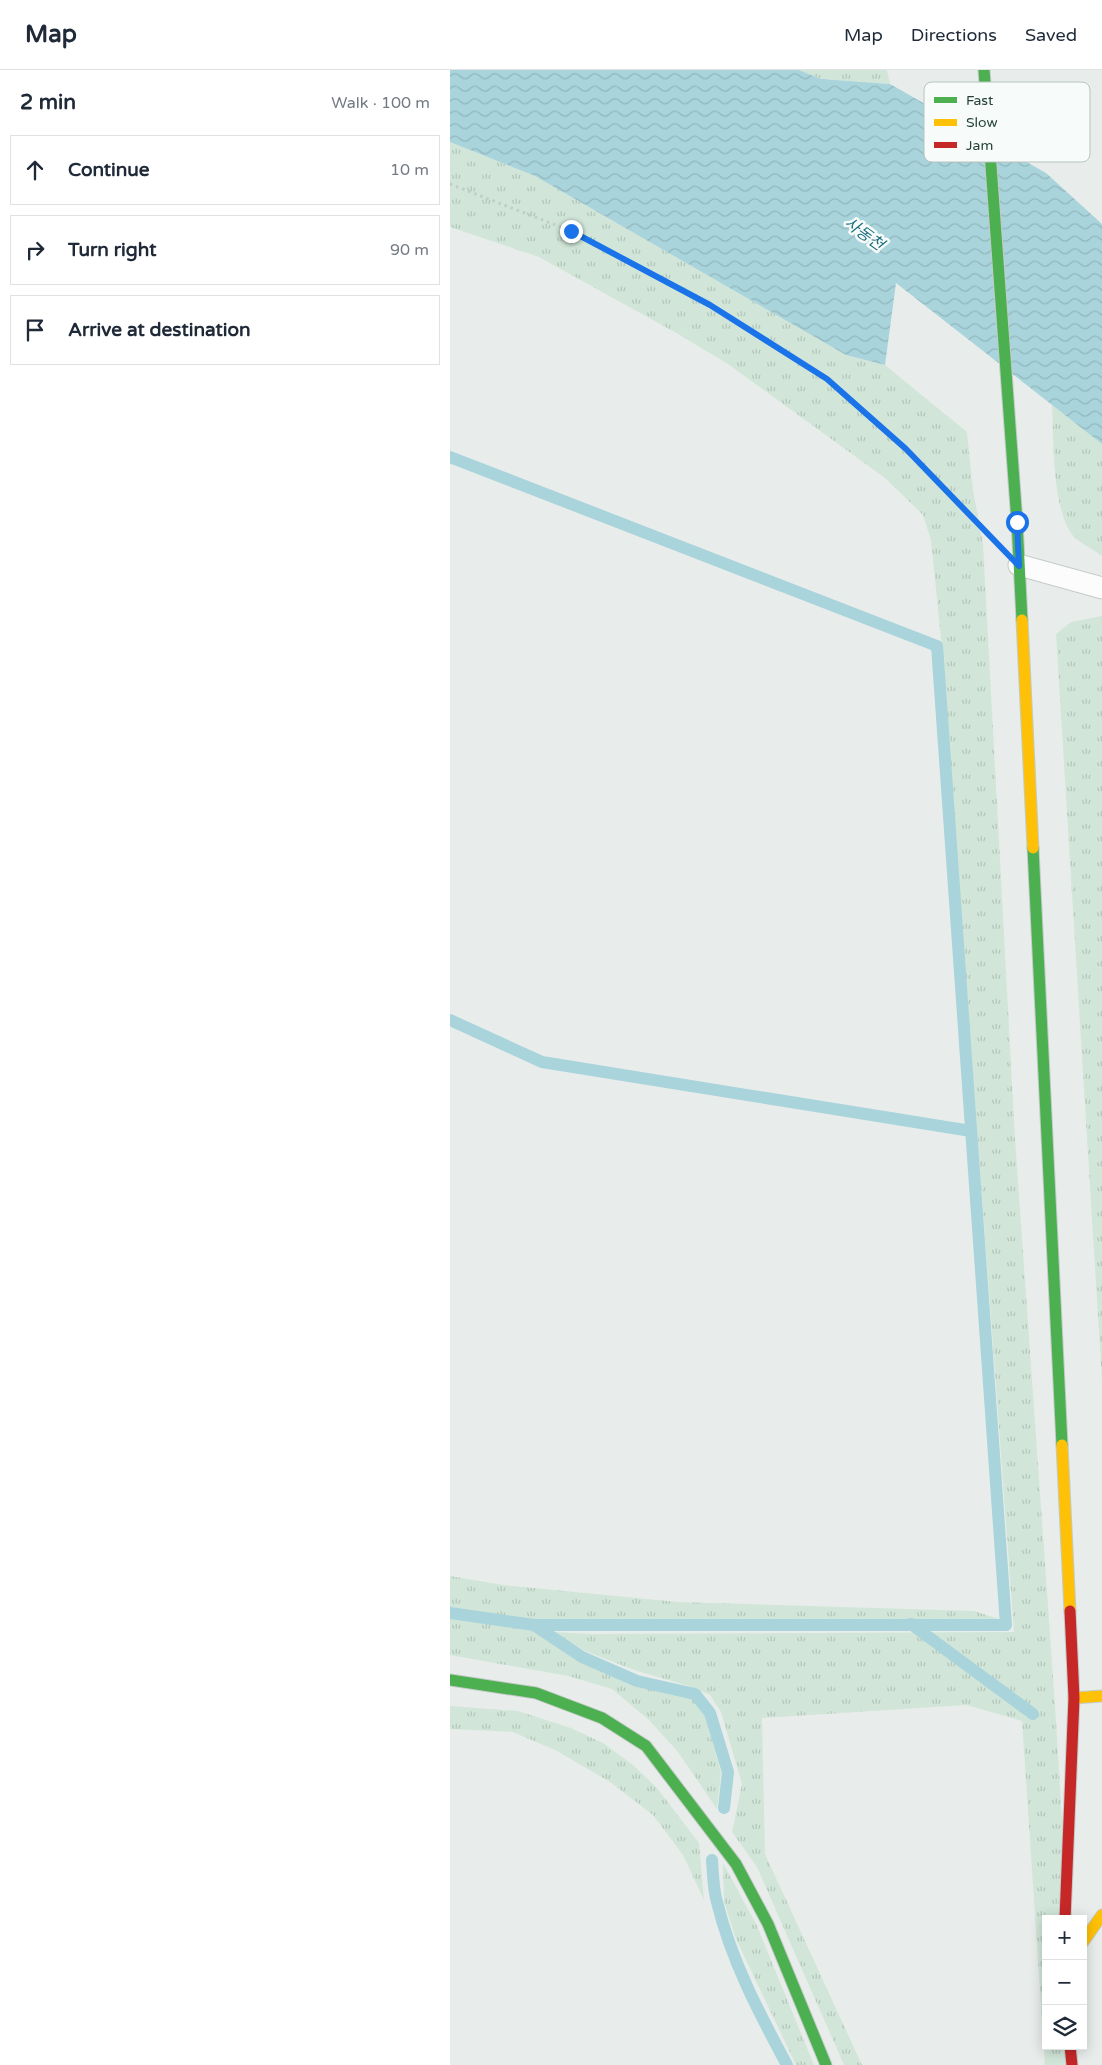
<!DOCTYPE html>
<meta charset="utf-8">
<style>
:root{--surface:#fff;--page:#f2f2f3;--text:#1f2937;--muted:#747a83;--line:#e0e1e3}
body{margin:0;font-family:"Varela Round","Noto Sans KR",sans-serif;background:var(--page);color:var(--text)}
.controls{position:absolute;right:15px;bottom:15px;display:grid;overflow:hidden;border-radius:0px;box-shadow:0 2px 12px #0003}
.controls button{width:45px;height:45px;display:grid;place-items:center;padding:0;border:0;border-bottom:1px solid var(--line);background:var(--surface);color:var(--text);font:25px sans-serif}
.stop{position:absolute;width:15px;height:15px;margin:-11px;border:4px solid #1a73e8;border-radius:50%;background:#fff}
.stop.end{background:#1a73e8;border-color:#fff;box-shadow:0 1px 5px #0008}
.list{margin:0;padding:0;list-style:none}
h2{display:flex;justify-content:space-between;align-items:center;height:65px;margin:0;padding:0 20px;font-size:21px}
h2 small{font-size:16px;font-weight:400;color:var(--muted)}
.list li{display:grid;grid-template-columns:32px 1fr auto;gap:15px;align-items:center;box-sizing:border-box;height:70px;margin:0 10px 10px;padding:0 10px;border:1px solid var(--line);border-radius:0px}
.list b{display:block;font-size:19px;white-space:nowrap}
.list em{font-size:16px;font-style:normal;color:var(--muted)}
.icon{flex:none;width:28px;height:28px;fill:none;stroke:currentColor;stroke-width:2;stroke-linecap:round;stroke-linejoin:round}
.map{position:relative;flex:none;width:652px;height:1995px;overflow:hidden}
header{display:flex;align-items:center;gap:30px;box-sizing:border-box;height:70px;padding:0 25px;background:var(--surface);border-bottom:1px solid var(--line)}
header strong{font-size:24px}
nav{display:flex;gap:28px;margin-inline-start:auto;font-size:18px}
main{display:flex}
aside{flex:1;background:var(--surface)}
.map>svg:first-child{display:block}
.grass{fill:url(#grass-tufts)}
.water{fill:url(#water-waves)}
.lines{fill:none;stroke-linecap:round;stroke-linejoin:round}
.stream{stroke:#a9d4db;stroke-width:12}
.lane-casing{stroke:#c5cac8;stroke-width:23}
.fast-casing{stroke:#c3cbc8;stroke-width:13}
.slow-casing{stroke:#c3cbc8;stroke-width:13}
.jam-casing{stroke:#c3cbc8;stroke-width:13}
.path{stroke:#c3ccca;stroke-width:3;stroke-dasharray:2.5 4;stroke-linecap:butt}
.lane{stroke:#fcfcfc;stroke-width:21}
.fast{stroke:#4caf50;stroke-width:11}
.slow{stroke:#ffc107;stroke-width:11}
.jam{stroke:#c62828;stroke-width:11}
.route{stroke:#1a73e8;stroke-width:6}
.labels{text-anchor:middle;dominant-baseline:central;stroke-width:5;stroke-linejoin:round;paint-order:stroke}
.water-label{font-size:16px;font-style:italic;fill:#1c6f80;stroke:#f7fbf9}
.key{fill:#f7fbf9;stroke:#b8c4c0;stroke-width:1}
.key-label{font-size:14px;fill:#24423a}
</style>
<header>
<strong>Map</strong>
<nav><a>Map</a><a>Directions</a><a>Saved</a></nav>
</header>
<main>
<aside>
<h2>2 min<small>Walk · 100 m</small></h2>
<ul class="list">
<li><svg class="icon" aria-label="ahead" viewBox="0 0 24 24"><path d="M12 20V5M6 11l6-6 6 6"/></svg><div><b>Continue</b></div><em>10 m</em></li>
<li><svg class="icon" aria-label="right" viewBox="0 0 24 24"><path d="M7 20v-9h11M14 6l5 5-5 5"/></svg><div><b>Turn right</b></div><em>90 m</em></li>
<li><svg class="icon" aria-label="arrive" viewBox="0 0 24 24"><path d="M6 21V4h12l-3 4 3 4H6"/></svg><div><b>Arrive at destination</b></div></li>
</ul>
</aside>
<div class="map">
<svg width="652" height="1995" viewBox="0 0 652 1995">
<defs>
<pattern id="grass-tufts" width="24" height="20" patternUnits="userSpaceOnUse" patternTransform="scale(1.25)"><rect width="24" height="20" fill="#d1e6d8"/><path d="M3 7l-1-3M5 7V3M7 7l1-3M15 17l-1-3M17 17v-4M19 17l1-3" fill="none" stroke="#b3c6ba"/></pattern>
<pattern id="water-waves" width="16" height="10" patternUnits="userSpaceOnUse" patternTransform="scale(1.25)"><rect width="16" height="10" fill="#a9d4db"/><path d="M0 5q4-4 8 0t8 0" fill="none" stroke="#91b7bd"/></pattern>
</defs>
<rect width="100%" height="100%" fill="#e8edeb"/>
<g class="grass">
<polygon points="349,0 437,0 440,14 371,9"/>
<polygon points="0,72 85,106 396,285 435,295 517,362 523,420 533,474 565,1069 605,1635 618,1849 596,1849 596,1976 626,1976 627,1995 595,1995 572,1651 517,1635 312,1648 315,1784 412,1995 394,1995 307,1797 282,1762 292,1714 271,1642 260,1625 239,1616 187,1601 135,1581 104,1562 140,1564 564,1562 491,569 481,470 473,445 435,408 278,294 228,264 89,187 0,157"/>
<path d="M602,335L652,374V486C644,480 634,475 626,469C601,445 604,368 602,335Z"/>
<polygon points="652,546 652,1311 606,564 621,552"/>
<polygon points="0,1506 54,1515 228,1532 524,1541 552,1550 81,1550 0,1537"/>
<polygon points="0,1548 83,1560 124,1589 186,1616 243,1629 255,1646 271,1702 267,1739 228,1682 199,1650 162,1619 118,1606 0,1585"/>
<polygon points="0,1636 68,1641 121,1658 153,1673 183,1695 207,1718 249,1773 254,1830 233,1785 203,1745 160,1712 107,1681 63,1662 0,1659"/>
<polygon points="273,1793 307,1856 364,1995 346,1995 286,1869 274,1832"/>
</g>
<polygon class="water" points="0,0 349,0 371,9 440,14 596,103 652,154 652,374 446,213 435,295 396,285 85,106 0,72"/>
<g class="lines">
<g class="stream">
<polyline points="0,387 487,576 556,1555 84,1555 0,1543"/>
<polyline points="0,950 92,992 521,1061"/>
<polyline points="461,1554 583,1644"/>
<polyline points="84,1555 132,1587 187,1611 245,1624 260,1643 278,1702 274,1738"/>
<path d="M262,1790C263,1803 263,1819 267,1832C281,1890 309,1943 337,1995"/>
</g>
<defs>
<polyline id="lane" points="569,495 652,518"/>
<g id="fast">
<polyline points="534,0 567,452 572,550"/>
<polyline points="583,778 612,1375"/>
<polyline points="0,1610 86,1623 152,1648 196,1676 286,1794 318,1854 376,1995"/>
</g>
<g id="slow">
<polyline points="572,550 583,778"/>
<polyline points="612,1375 620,1541"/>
<polyline points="624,1628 652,1626"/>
<polyline points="633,1872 652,1845"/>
</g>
<g id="jam">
<polyline points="615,1849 624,1628 620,1541"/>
<polyline points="620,1976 622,1995"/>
</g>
</defs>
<use href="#lane" class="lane-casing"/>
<use href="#fast" class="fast-casing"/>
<use href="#slow" class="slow-casing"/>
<use href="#jam" class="jam-casing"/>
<polyline class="path" points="0,114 121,161 260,235 377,309 456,379 531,456"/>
<use href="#lane" class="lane"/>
<use href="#fast" class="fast"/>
<use href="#slow" class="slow"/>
<use href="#jam" class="jam"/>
</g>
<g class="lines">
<polyline class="route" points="121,161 260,235 377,309 456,379 569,496 567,452"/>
</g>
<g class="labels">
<g class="water-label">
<text transform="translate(414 164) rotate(36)">사동천</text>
</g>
</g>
<rect x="474" y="12" width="166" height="80" rx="8" class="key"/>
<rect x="484" y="27" width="23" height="6" fill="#4caf50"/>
<rect x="484" y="49" width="23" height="7" fill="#ffc107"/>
<rect x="484" y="72" width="23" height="6" fill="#c62828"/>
<g class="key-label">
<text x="516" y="35">Fast</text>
<text x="516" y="57">Slow</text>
<text x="516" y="80">Jam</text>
</g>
</svg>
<div class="controls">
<button>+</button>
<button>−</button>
<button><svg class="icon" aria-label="layers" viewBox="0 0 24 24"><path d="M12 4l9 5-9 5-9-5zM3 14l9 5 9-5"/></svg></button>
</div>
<div class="stop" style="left:567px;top:452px"></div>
<div class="stop end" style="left:121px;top:161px"></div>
</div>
</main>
